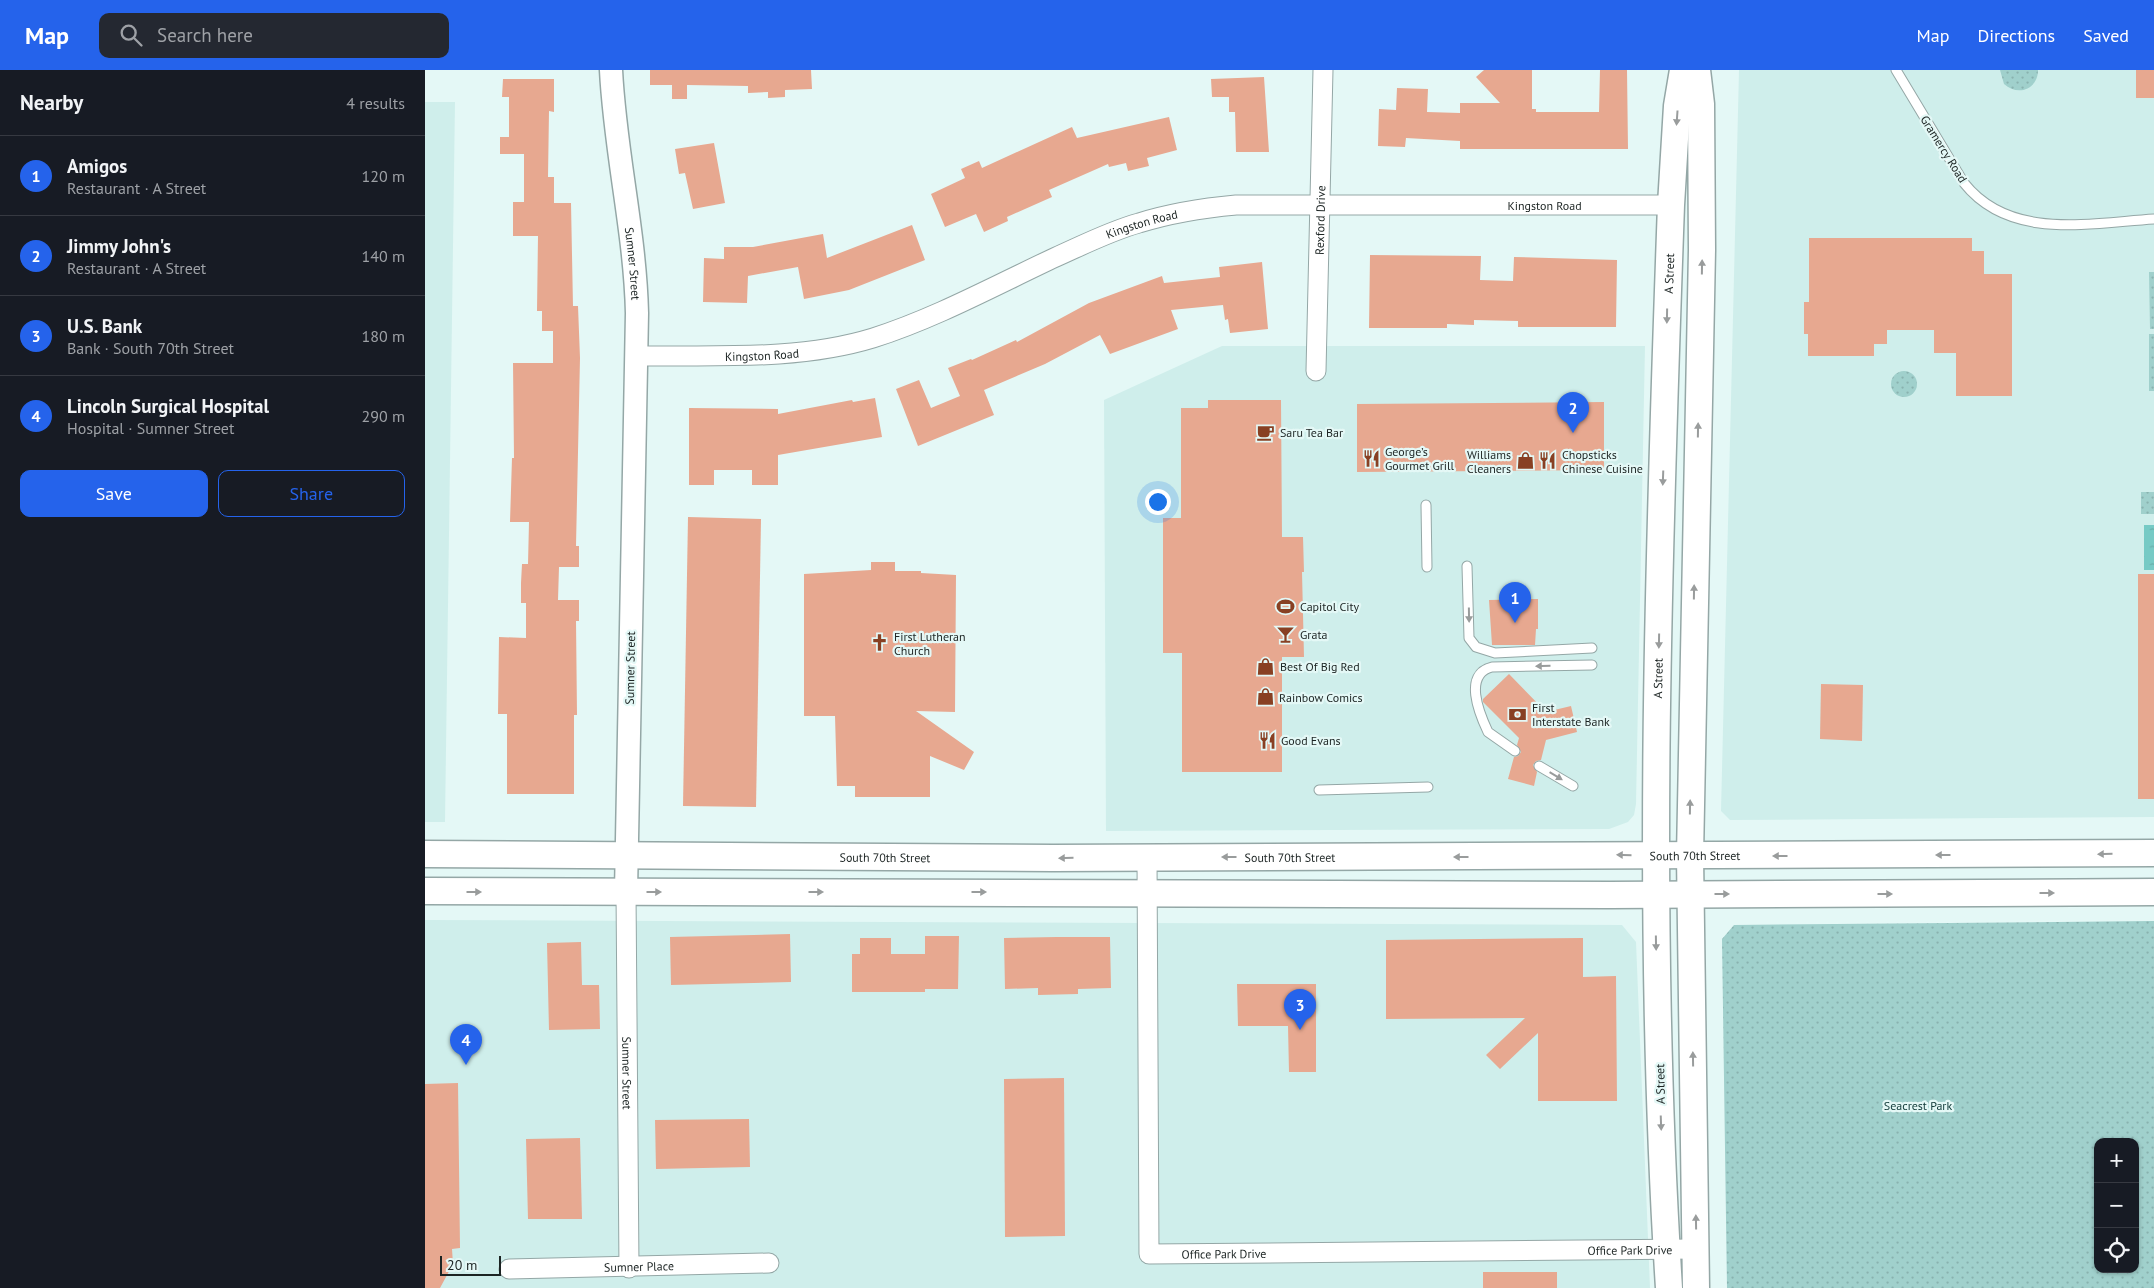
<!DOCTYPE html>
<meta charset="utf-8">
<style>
:root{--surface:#171b24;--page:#242831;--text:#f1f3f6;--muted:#9ea1a6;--line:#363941;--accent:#2563eb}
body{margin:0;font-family:"PT Sans",sans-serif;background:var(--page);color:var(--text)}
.controls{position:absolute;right:15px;bottom:15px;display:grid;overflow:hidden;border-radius:10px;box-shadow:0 1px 4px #0004}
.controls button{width:45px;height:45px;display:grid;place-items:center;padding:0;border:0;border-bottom:1px solid var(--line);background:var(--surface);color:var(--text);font:25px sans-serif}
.scale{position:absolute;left:15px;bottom:12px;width:61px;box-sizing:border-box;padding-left:5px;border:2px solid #1c2423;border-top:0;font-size:14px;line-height:18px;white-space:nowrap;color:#1c2423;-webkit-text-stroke:4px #e4f8f6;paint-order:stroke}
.you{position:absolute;left:732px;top:431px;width:18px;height:18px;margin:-12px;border:4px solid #fff;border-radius:50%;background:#1a73e8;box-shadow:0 0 0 8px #1a73e833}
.badge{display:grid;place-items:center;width:32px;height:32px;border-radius:50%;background:var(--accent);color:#fff;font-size:16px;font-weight:700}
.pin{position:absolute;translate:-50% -41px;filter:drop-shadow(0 1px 2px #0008)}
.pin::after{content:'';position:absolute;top:26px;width:18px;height:15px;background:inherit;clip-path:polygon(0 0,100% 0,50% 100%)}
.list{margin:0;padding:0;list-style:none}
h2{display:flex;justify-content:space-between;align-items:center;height:65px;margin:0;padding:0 20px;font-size:21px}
h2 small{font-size:16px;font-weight:400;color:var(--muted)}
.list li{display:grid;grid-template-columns:32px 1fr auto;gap:15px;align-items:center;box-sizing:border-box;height:80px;padding:0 20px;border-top:1px solid var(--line)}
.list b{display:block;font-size:19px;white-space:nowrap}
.list p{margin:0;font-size:16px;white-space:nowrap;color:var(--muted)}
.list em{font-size:16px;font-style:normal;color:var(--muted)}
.actions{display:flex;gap:10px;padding:15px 20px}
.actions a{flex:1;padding:11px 0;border:1px solid var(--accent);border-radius:10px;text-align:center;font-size:18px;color:var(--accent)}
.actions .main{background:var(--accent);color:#fff}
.icon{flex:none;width:28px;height:28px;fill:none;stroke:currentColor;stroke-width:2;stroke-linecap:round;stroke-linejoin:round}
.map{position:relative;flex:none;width:1729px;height:1218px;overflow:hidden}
header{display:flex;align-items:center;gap:30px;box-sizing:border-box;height:70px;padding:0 25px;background:var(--accent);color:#fff}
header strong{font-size:24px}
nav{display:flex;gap:28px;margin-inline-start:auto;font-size:18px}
.search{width:350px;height:45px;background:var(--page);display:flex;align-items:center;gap:12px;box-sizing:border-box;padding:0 18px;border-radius:10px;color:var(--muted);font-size:19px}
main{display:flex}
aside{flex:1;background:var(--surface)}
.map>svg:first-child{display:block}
.built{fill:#cfeeeb}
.park{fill:url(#park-dots);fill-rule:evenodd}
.water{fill:url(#water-ripples)}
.building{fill:#e7a890}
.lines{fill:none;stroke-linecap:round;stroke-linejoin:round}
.service-casing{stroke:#94a7a6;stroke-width:11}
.minor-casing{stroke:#94a7a6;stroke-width:21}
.tertiary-casing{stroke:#94a7a6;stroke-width:25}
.secondary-casing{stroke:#94a7a6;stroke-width:29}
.service{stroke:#fff;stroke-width:9}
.minor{stroke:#fff;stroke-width:19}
.tertiary{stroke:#fff;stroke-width:22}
.secondary{stroke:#fff;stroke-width:26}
.oneway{fill:#999c9c}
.labels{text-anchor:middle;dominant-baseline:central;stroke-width:4.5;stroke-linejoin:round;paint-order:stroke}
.street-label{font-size:12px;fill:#1c2423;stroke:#e4f8f6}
.poi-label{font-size:12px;fill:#1c2423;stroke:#e4f8f6;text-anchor:start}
.park-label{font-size:12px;fill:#103937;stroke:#e4f8f6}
</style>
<header>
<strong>Map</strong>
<div class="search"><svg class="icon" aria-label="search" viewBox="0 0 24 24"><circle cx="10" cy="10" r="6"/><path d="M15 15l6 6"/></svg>Search here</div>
<nav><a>Map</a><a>Directions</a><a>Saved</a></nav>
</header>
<main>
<aside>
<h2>Nearby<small>4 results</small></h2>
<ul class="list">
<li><span class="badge">1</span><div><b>Amigos</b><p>Restaurant · A Street</p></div><em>120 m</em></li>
<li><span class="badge">2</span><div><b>Jimmy John's</b><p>Restaurant · A Street</p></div><em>140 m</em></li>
<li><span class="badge">3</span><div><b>U.S. Bank</b><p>Bank · South 70th Street</p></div><em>180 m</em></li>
<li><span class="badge">4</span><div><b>Lincoln Surgical Hospital</b><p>Hospital · Sumner Street</p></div><em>290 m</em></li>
</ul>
<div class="actions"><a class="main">Save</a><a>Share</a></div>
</aside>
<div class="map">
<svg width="1729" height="1218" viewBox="0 0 1729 1218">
<defs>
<pattern id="park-dots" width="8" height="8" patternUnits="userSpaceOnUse" patternTransform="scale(1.25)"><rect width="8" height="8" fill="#a0d0cc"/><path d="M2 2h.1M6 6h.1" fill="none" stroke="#89b2af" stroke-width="1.8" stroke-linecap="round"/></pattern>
<pattern id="water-ripples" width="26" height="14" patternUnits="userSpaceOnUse" patternTransform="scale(1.25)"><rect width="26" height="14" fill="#76cac5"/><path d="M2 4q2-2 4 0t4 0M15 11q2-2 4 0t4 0" fill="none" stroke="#66ada9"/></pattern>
</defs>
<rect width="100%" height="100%" fill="#e4f8f6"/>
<g class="built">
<polygon points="1314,0 1729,0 1729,747 1305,750 1296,741"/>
<polygon points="0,32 30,32 20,752 0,752"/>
<polygon points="797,276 1220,276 1211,734 1209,745 1203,752 1184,759 681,761 679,330"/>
<polygon points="0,850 1197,855 1211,872 1225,1218 0,1218"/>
</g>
<g class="park">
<path d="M1575,0H1613C1613,19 1593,27 1579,14Z"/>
<polygon points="1724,202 1729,202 1729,259 1725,259"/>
<rect x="1724" y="264" width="5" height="57"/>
<circle cx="1479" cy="314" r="13"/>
<rect x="1716" y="422" width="13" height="22"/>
<path d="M1729,851V1218H1302L1297,869L1309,855ZM1673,1072H1710V1199H1673Z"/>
</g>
<rect class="water" x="1719" y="455" width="10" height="45"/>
<g class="building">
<polygon points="225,0 386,0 387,19 360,20 360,27 343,28 343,22 323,23 323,16 262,15 262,29 247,29 247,15 225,15"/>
<polygon points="1059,0 1107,0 1107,39 1111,39 1111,42 1174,42 1175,0 1202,0 1203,79 1035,79 1035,71 981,68 980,77 953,76 954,39 971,40 972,18 1003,19 1002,42 1035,43 1035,33 1075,33 1051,7"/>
<rect x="1711" y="0" width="18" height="28"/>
<polygon points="839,7 844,82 811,82 810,42 804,42 804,27 787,27 786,9"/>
<polygon points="78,9 129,9 129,42 124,41 123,107 129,107 129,133 146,133 148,236 153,236 155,288 151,476 154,476 154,497 134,497 133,530 154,530 154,551 151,551 152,645 149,645 149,724 82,724 82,644 73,644 74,567 101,568 101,533 96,533 96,513 97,494 103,494 104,452 85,452 87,388 89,388 88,293 128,293 128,261 117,261 117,241 112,241 113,166 88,166 88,132 99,132 99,84 75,84 75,67 84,67 84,27 77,27"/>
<polygon points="744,47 752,80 722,88 724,96 703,101 701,93 684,97 683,94 624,120 627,127 582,147 583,151 559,162 551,144 520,157 506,124 540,108 536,99 554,91 557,98 647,57 652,68"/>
<polygon points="289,73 300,133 268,139 260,103 254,104 250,79"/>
<polygon points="487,155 500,190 424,220 379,229 373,197 323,206 322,233 278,232 279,188 299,189 299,177 328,177 398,164 402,188"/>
<polygon points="1384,168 1547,168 1547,181 1559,181 1559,204 1587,204 1587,326 1531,326 1531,283 1509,283 1509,260 1462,260 1462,274 1449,274 1449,286 1383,286 1383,264 1379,264 1379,232 1384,232"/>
<polygon points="945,185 1056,186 1055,210 1088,211 1089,187 1192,190 1191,257 1093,257 1093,251 1049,250 1049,255 1022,254 1022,258 944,258"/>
<polygon points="837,192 843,259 805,263 803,249 800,250 798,235 746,240 753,259 685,284 675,265 620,294 559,320 569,345 493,376 471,319 494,310 506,338 535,326 523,298 546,289 547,290 591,270 592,272 664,233 737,206 739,213 795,207 794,197"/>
<polygon points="450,328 457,367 353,385 353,415 327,415 327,400 289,400 289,415 264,415 264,338 353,339 353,344 427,330 428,332"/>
<polygon points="783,330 856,330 857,467 878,467 879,502 877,502 879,587 857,587 857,702 757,702 757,583 738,583 738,448 756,448 756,338 783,338"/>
<polygon points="1179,332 1179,400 932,402 932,334"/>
<polygon points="263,447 336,449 331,737 258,736"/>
<polygon points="446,492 470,492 470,501 496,501 496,503 531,505 530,642 491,641 549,682 539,700 505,686 505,727 430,727 430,716 412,716 410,646 379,646 379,504 446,500"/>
<rect x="1713" y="504" width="16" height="225"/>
<polygon points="1113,529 1113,559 1111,559 1110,575 1067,575 1064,530"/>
<polygon points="1084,604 1121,642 1146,636 1152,662 1121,670 1116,690 1111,691 1108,695 1112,702 1109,716 1083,709 1089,687 1093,686 1096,682 1092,675 1094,668 1058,632 1058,629"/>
<polygon points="1396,614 1438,615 1437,671 1395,669"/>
<polygon points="365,864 366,912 246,915 245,867"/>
<polygon points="500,866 534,866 533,919 500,919 500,922 427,922 427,884 435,884 435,868 466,868 466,884 500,884"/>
<polygon points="632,867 685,867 686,918 653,919 653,924 613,925 613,918 580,919 579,868"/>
<polygon points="1158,868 1158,907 1191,906 1192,1031 1113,1031 1113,963 1075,999 1061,985 1100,948 961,949 961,870"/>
<polygon points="156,872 157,915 174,915 175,959 124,960 122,873"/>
<polygon points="812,914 891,914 891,1002 864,1002 863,956 813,956"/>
<polygon points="639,1008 640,1166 580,1167 579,1009"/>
<polygon points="33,1013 35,1178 27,1179 28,1194 15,1218 0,1218 0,1014"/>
<polygon points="324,1049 325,1097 231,1099 230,1050"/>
<polygon points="155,1068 157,1149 103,1149 101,1069"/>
<rect x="1058" y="1202" width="74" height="16"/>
</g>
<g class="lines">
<defs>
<g id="service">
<path d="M1471,0L1539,113C1585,171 1665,153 1729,149"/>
<polyline points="1001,435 1002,497"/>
<polyline points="1042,496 1044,568 1051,577 1070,583 1167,578"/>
<path d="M1090,681L1063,662C1054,643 1038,604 1067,597L1167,595"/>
<polyline points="1114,696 1148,716"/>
<polyline points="894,720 1003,717"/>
</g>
<g id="minor">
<path id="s1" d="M211,286C289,285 373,291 448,268C511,248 571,215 631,187C658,175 685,161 714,153C746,143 778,138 811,135H1246"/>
<path id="s2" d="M891,301L898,0"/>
<path id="s3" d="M722,787L724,1184L1271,1179"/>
<path id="s4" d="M201,822L204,1198"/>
<path id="s5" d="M84,1199L344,1193"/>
</g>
<g id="tertiary">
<path id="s6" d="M186,0C190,82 210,161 212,243L201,822"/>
</g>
<g id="secondary">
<path id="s7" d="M0,784L628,788L1729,783"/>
<polyline points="0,821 1185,825 1729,822"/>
<path id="s8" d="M1244,1218C1221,857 1233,495 1246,135L1252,36L1258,0"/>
<polyline points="1271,1218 1265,786 1277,180 1276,34 1272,0"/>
</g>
</defs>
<use href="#service" class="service-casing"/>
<use href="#minor" class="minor-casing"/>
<use href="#tertiary" class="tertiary-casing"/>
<use href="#secondary" class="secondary-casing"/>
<use href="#service" class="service"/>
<use href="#minor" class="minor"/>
<use href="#tertiary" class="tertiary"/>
<use href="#secondary" class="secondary"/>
</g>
<defs><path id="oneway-solid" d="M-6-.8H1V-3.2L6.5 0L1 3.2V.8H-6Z" transform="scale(1.25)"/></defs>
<g class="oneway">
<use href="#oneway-solid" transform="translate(1252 48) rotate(94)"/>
<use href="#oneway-solid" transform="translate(1277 197) rotate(-89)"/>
<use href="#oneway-solid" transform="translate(1242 246) rotate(91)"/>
<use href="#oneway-solid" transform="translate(1273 360) rotate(-89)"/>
<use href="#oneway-solid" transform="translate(1238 408) rotate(92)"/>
<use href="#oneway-solid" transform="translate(1269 522) rotate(-89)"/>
<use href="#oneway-solid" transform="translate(1044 545) rotate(89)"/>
<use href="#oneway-solid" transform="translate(1234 571) rotate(91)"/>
<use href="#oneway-solid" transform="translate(1118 596) rotate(179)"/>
<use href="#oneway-solid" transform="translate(1131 706) rotate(31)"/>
<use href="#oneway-solid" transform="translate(1265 737) rotate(-89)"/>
<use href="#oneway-solid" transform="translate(1680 784) rotate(179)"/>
<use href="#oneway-solid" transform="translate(1199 785) rotate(-179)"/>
<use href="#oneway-solid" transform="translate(1518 785) rotate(180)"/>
<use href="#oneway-solid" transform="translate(1355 786) rotate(180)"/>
<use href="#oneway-solid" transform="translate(804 787) rotate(180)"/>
<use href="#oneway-solid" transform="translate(1036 787) rotate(180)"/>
<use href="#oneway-solid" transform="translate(641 788) rotate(179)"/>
<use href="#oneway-solid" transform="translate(49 822)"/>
<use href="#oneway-solid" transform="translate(229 822)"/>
<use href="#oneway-solid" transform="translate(391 822)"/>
<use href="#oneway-solid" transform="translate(554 822)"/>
<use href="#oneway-solid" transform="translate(1622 823)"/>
<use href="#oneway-solid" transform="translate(1297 824)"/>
<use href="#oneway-solid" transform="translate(1460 824)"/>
<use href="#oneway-solid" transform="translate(1231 873) rotate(89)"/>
<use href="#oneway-solid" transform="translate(1268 989) rotate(-91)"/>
<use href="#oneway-solid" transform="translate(1236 1053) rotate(88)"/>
<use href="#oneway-solid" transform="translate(1271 1152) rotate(-91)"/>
</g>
<defs>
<symbol id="cafe-bare" viewBox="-9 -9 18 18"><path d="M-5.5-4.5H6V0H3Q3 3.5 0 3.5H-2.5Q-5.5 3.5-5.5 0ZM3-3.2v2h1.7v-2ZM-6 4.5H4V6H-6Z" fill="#884023" stroke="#e4f8f6" stroke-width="2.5" paint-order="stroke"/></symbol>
<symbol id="restaurant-bare" viewBox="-9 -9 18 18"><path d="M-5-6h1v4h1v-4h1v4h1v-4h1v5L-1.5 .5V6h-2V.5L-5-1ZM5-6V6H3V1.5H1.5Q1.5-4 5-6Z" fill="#884023" stroke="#e4f8f6" stroke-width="2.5" paint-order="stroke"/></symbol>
<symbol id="shop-bare" viewBox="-9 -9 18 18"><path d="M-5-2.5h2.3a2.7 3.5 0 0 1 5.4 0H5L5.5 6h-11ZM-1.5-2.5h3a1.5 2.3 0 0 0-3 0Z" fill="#884023" stroke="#e4f8f6" stroke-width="2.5" paint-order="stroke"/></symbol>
<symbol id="stadium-bare" viewBox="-9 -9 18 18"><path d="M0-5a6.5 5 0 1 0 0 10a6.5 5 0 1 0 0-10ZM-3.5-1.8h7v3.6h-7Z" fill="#884023" stroke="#e4f8f6" stroke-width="2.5" paint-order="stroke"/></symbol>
<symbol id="bar-bare" viewBox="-9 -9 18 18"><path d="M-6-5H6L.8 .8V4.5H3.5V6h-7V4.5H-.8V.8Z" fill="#884023" stroke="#e4f8f6" stroke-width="2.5" paint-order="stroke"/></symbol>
<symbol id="church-bare" viewBox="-9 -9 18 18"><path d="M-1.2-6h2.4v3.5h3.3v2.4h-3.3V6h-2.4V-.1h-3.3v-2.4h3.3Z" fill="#884023" stroke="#e4f8f6" stroke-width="2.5" paint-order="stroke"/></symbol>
<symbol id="bank-bare" viewBox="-9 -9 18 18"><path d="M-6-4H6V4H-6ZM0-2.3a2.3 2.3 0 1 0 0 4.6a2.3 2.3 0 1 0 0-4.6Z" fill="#884023" stroke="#e4f8f6" stroke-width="2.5" paint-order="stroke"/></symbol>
</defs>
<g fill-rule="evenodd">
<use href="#cafe-bare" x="828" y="350" width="25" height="25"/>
<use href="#restaurant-bare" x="934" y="376" width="25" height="25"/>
<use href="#shop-bare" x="1088" y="378" width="25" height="25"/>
<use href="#restaurant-bare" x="1110" y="378" width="25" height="25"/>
<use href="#stadium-bare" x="848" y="524" width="25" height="25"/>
<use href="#bar-bare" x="848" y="552" width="25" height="25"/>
<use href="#church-bare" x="442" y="560" width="25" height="25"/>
<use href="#shop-bare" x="828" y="584" width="25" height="25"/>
<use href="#shop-bare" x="828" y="614" width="25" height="25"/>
<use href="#bank-bare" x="1080" y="632" width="25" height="25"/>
<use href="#restaurant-bare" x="830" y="658" width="25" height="25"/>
</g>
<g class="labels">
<g class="street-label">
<text transform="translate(1519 79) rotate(58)">Gramercy Road</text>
<text stroke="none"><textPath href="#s1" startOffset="936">Kingston Road</textPath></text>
<text stroke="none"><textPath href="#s2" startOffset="151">Rexford Drive</textPath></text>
<text stroke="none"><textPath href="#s1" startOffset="531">Kingston Road</textPath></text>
<text stroke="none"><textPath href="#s6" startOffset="195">Sumner Street</textPath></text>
<text stroke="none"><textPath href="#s8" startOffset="1015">A Street</textPath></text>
<text stroke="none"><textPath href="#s1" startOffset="126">Kingston Road</textPath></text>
<text transform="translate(205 598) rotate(-89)">Sumner Street</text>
<text stroke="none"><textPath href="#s8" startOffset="610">A Street</textPath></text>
<text stroke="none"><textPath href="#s7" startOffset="1270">South 70th Street</textPath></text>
<text stroke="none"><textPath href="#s7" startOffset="460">South 70th Street</textPath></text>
<text stroke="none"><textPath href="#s7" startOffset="865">South 70th Street</textPath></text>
<text stroke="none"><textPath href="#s4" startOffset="181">Sumner Street</textPath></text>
<text transform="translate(1235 1014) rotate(-91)">A Street</text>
<text stroke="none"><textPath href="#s3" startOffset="878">Office Park Drive</textPath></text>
<text stroke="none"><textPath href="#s3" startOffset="472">Office Park Drive</textPath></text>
<text stroke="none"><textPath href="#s5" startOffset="130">Sumner Place</textPath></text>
</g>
<g class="poi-label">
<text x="855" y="362">Saru Tea Bar</text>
<text x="960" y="381">George’s<tspan x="960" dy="14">Gourmet Grill</tspan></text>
<text x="1086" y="384" text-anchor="end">Williams<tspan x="1086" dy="14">Cleaners</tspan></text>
<text x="1137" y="384">Chopsticks<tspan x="1137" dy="14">Chinese Cuisine</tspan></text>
<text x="875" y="536">Capitol City</text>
<text x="875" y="564">Grata</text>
<text x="469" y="566">First Lutheran<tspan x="469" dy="14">Church</tspan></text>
<text x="855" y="596">Best Of Big Red</text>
<text x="854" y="627">Rainbow Comics</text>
<text x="1107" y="637">First<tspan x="1107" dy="14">Interstate Bank</tspan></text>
<text x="856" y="670">Good Evans</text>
</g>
<g class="park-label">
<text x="1493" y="1035">Seacrest Park</text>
</g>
</g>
</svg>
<div class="controls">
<button>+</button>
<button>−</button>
<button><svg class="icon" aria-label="locate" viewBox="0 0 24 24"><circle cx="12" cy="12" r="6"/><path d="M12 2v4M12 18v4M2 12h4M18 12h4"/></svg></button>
</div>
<div class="scale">20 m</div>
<div class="you"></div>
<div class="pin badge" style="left:1090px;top:553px">1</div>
<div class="pin badge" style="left:1148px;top:363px">2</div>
<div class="pin badge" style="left:875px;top:960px">3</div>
<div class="pin badge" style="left:41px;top:995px">4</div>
</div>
</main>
